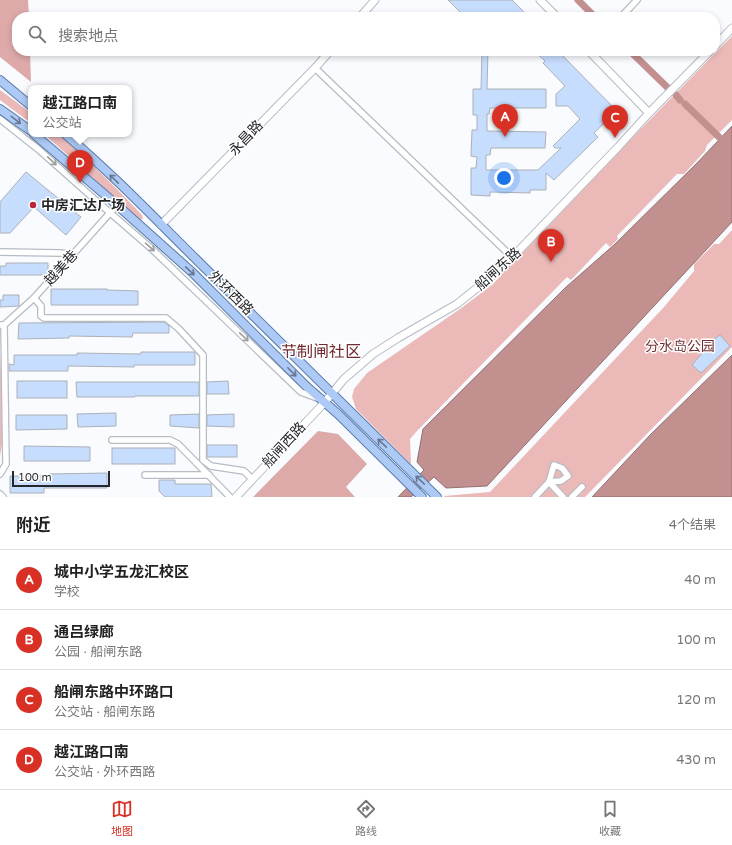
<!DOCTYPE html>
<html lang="zh">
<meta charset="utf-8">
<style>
:root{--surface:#fff;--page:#f6f6f6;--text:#222;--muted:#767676;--line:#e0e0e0;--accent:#d93025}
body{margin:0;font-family:"Varela Round","Noto Sans SC",sans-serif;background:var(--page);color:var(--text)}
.scale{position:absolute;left:12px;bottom:10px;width:98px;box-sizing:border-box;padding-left:4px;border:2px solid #25272a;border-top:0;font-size:11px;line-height:14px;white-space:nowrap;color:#25272a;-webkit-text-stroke:3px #fff;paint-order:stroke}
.you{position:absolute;left:504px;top:178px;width:14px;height:14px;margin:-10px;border:3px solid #fff;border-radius:50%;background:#1a73e8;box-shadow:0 0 0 6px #1a73e833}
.badge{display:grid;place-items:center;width:26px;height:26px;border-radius:50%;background:var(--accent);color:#fff;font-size:13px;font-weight:700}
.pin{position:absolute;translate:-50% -33px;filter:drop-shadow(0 1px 2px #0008)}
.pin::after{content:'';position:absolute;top:21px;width:14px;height:12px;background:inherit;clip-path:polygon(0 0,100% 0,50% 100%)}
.popup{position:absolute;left:28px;top:85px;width:104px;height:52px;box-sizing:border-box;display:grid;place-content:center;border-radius:8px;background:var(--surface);filter:drop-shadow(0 1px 3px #0005);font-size:13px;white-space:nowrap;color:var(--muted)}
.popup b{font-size:15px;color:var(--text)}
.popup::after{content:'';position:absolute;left:50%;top:100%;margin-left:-8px;border:8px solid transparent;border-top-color:var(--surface)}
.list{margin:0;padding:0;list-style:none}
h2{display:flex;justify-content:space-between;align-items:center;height:52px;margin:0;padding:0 16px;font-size:17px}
h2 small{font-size:13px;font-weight:400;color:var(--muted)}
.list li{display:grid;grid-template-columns:26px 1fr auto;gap:12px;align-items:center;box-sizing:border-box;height:60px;padding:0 16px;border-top:1px solid var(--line)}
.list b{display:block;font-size:15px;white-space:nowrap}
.list p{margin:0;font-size:13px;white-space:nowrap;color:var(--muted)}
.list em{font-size:13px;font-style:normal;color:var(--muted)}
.icon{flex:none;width:22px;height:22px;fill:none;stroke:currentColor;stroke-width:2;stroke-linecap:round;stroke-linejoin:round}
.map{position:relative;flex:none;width:732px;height:497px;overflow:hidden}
.search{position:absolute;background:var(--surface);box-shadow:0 2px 6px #0003;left:12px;right:12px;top:12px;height:44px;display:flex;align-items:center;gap:10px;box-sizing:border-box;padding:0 14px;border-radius:16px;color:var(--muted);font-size:15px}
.sheet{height:292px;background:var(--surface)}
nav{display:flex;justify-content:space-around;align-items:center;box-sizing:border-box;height:56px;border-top:1px solid var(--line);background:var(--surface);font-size:11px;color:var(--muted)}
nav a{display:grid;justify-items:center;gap:2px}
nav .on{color:var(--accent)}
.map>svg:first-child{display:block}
.green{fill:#ebb9b8}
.forest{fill:#dea9a9}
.water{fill:#c39090;stroke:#947071}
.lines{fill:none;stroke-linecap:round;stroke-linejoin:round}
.canal{stroke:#c39090;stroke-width:7}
.building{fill:#c7ddfd;stroke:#acb0b7}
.minor-casing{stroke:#b7bcc3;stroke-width:8}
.tertiary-casing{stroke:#b7bcc3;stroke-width:9}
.primary-casing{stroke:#597aa9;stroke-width:10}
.minor{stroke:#fff;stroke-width:5.5}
.tertiary{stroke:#fff;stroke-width:7}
.primary{stroke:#accaf5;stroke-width:8}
.oneway{stroke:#687890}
.oneway2{stroke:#9d9e9f}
.poi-dot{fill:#b8263c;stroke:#fff;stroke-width:1.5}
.labels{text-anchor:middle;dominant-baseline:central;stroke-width:3;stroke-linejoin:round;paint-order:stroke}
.street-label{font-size:14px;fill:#25272a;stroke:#fff}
.poi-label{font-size:14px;font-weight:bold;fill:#25272a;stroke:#fff;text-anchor:start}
.park-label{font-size:14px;fill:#703033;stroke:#fff}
.quarter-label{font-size:16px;fill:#712a2f;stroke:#fff}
</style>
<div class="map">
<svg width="732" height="497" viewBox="0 0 732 497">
<rect width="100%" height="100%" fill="#f9fbfe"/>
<g class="green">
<polygon points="732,36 732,120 707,145 705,151 684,174 677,174 617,236 618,239 610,247 606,243 571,280 567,277 417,431 410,439 411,464 356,409 352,397 354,389 367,373 460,309 492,285 631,139"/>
<polygon points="0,90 31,113 31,123 0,100"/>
<path d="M44,134H58C88,159 115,187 142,215L143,219L140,220Z"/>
<polygon points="732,230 732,347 585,497 445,497 444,496 490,492 664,307 694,271 694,264 714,244 719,244"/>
<path d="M0,352C1,383 7,426 0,456Z"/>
</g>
<g class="forest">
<polygon points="0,0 28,0 29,17 17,17 17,51 30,51 31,82 0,57"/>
<polygon points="318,431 338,434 367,464 346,487 355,497 253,497"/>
</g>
<g class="water">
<polygon points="732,126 732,222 487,486 446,488 434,477 411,497 398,497 424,470 417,462 423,429 565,288 615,244 697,163"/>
<polygon points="732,355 732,497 592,497 651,434"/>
</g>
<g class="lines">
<g class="canal">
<polyline points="578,0 595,17"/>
<polyline points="630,51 667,87"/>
<polyline points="676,95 680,100"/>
<polyline points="685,104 720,138"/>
</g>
</g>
<g class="building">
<polygon points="448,0 512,0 529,17 465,17"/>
<polygon points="482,51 488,51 487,89 546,89 546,108 490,108 489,114 487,114 487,131 546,132 545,148 491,148 490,155 486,155 486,170 538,170 561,148 555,148 553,146 580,119 568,106 556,106 556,94 565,86 543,63 545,61 534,51 558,51 617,111 594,133 598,137 554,180 546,173 546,190 530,190 530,193 490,192 490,196 471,195 471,168 476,168 477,157 471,156 472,130 477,130 477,115 473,115 473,89 481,89"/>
<polygon points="26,172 81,217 66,235 34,207 10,233 0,233 0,202"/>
<polygon points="6,263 48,263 48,275 0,275 0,266 6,266"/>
<polygon points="51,289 107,289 107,290 138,291 138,305 51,305"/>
<polygon points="3,295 19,295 19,306 0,307 0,300 3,300"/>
<polygon points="164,322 169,326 169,333 133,333 132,337 69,336 69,338 18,339 19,323"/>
<polygon points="720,335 730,346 701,373 692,365 704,351 702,348"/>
<polygon points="141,352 195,352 195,365 134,365 134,367 68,366 68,371 9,371 9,364 14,365 14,355 77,355 77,353 141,354"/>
<rect x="17" y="381" width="50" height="17"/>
<polygon points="228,381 229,394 207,394 207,382"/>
<polygon points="76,382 199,382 199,396 135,396 135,397 77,397"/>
<polygon points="116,413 116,426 78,427 77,414"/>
<polygon points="199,414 199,428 170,426 170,415"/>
<polygon points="234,414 234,427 207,426 207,415"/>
<polygon points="16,415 67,415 67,429 16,430"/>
<rect x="207" y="445" width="30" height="12"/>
<polygon points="24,446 90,447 90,461 24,461"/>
<rect x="112" y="448" width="63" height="16"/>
<polygon points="107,473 107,488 44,488 44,493 10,493 10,476 49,476 49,474"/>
<polygon points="159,480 175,480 175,484 211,484 212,497 165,497 159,491"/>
</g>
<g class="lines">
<defs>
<g id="minor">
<polyline points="621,17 637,0"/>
<polyline points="315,68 512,257"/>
<polyline points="0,119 38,149 92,197 153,250 301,392 317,398"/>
<polyline points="0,252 61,253 72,255"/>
<polyline points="34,298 41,306 41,316 44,318 166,318 179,329 203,355 203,460 211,466 244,471 252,479"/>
<polyline points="0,325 4,325 34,298 117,205"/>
<polyline points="112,440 170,440 178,444 230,497"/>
<polyline points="0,474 6,464 4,325"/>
<polyline points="145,475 209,475"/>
<polyline points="549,482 563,497"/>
<polyline points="0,494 3,497"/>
<polyline points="535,497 549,482 554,465 562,468 568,476 561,481 549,482"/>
<polyline points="572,497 582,487"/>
</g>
<g id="tertiary">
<polyline points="540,0 557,17"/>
<polyline points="360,17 375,0"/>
<polyline points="715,46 732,28"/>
<polyline points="589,51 649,113"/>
<polyline points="161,225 315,68 330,51"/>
<polyline points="236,497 324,403 344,379 373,354 398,338 457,304 502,268 619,146 649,113 710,51"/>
</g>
<g id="primary">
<polyline points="0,80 31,106"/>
<polyline points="0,109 31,131"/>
<polyline points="34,134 117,205 193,273 307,387 338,414 422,497"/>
<path d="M65,134C115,176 160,224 207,270C284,346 360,422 437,497"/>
</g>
</defs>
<use href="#minor" class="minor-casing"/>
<use href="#tertiary" class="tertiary-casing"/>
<use href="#primary" class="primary-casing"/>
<use href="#minor" class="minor"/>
<use href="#tertiary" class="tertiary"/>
<use href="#primary" class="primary"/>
</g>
<defs><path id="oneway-shaft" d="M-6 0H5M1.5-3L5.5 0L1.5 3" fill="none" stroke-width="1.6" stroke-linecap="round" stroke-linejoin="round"/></defs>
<g class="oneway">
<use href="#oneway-shaft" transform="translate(16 120) rotate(38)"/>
<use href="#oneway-shaft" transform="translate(114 179) rotate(-136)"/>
<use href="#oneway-shaft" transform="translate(190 271) rotate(43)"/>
<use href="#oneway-shaft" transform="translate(292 372) rotate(45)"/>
<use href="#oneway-shaft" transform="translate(382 443) rotate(-136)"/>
<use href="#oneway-shaft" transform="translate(420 480) rotate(-136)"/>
</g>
<g class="oneway2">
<use href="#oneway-shaft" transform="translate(52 161) rotate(43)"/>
<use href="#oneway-shaft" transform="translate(150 247) rotate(41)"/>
<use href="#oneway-shaft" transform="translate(244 337) rotate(44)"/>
</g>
<circle class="poi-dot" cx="33" cy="205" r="4"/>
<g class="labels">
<g class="street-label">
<text transform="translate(246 138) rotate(-46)">永昌路</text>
<text transform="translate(61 268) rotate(-48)">越美巷</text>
<text transform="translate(498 269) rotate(-42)">船闸东路</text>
<text transform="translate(231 293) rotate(45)">外环西路</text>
<text transform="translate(284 445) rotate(-47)">船闸西路</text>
</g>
<g class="poi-label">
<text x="41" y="205">中房汇达广场</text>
</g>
<g class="park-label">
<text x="680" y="346">分水岛公园</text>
</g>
<g class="quarter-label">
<text x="321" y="352">节制闸社区</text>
</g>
</g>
</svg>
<div class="scale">100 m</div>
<div class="you"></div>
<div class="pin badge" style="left:505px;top:137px">A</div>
<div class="pin badge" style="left:551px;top:262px">B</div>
<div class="pin badge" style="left:615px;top:138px">C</div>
<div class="pin badge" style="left:80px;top:183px">D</div>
<div class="popup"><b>越江路口南</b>公交站</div>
<div class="search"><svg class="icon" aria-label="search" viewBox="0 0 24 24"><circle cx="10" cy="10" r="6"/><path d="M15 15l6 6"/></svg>搜索地点</div>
</div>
<section class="sheet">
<h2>附近<small>4个结果</small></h2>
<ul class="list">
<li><span class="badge">A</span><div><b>城中小学五龙汇校区</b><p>学校</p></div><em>40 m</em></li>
<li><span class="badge">B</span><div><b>通吕绿廊</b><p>公园 · 船闸东路</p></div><em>100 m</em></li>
<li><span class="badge">C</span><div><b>船闸东路中环路口</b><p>公交站 · 船闸东路</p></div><em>120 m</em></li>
<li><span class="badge">D</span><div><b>越江路口南</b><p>公交站 · 外环西路</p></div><em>430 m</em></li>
</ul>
</section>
<nav>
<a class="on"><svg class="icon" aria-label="map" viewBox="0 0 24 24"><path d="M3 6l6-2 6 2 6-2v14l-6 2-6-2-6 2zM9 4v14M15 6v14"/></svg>地图</a>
<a><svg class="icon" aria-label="directions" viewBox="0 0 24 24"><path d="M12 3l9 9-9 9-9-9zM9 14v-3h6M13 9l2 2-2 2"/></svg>路线</a>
<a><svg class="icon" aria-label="saved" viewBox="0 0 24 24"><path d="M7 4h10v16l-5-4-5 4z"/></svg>收藏</a>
</nav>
